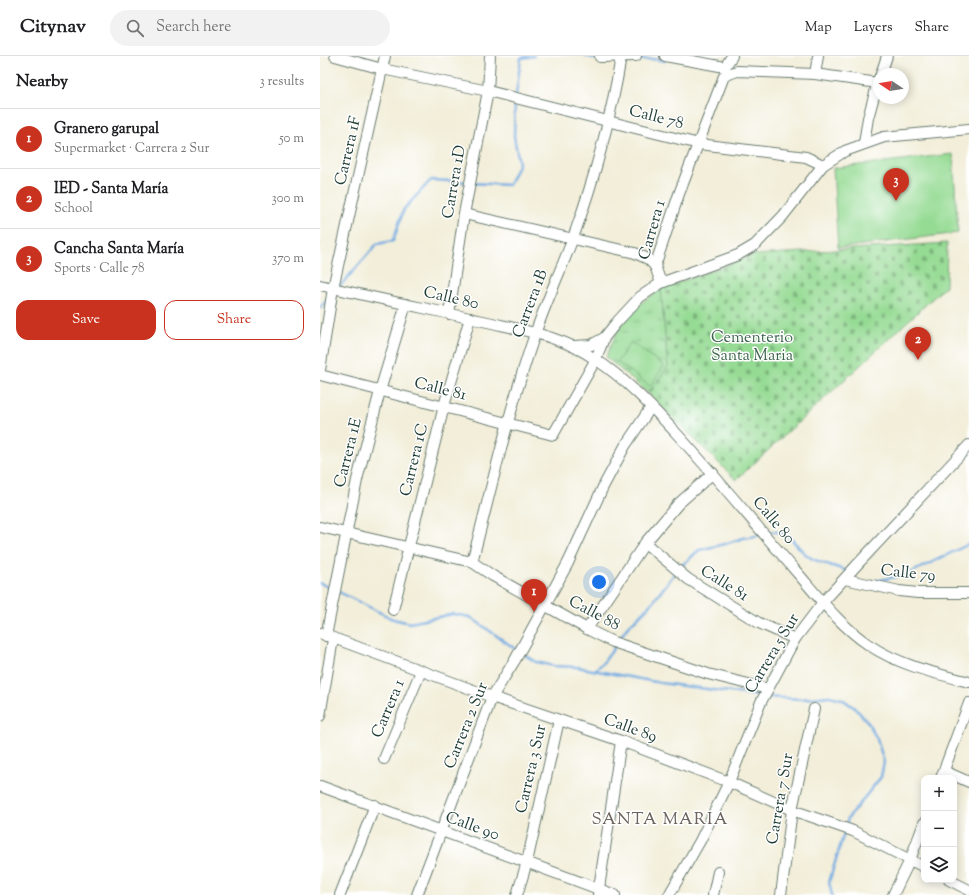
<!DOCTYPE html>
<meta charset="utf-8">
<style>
:root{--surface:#fff;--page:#f2f2f2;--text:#202124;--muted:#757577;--line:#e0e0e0;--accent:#c8321e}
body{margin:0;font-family:"Sorts Mill Goudy",serif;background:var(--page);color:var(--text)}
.controls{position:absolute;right:12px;bottom:12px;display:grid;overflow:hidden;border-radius:8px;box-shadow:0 2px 10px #0003}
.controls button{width:36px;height:36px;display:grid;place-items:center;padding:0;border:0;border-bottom:1px solid var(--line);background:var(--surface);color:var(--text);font:20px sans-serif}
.compass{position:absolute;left:553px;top:12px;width:36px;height:36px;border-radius:50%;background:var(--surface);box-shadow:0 2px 10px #0003;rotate:282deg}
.you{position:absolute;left:279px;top:526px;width:14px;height:14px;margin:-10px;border:3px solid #fff;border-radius:50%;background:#1a73e8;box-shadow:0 0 0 6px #1a73e833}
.badge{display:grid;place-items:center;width:26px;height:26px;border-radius:50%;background:var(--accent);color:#fff;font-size:13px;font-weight:700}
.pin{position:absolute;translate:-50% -33px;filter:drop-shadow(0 1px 2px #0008)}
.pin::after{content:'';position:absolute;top:21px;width:14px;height:12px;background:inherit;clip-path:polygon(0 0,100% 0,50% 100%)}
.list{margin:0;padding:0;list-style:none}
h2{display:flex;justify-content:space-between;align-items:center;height:52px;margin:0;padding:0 16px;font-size:17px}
h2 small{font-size:13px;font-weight:400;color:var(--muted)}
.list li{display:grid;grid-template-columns:26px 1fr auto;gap:12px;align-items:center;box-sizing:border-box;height:60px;padding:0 16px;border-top:1px solid var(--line)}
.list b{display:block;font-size:15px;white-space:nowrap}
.list p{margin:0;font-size:13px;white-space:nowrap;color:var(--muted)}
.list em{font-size:13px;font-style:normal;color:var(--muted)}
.actions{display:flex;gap:8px;padding:12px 16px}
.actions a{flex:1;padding:9px 0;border:1px solid var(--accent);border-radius:12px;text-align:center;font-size:14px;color:var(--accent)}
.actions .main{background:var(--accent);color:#fff}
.icon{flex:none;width:22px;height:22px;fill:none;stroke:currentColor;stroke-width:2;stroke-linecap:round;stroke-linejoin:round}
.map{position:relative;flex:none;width:649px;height:839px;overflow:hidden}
header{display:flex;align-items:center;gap:24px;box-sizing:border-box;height:56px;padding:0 20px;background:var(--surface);border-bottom:1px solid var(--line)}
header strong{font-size:19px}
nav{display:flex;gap:22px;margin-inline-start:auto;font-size:14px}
.search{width:280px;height:36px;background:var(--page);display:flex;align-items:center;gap:10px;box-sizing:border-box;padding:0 14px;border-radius:22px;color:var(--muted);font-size:15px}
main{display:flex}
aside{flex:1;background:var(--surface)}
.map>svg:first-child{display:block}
.grass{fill:url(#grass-tufts);stroke:#5a8c64}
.cemetery{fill:url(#cemetery-stones);stroke:#5a8c64}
.garden{fill:#96db94;stroke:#5a8c64}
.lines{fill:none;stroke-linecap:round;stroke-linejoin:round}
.stream{stroke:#73abe2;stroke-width:2.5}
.street-casing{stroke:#697b6e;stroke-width:12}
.street{stroke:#fff;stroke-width:10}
.labels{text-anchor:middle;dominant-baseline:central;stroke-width:3;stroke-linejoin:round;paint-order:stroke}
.street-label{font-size:16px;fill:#1f3d34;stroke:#fff}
.park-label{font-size:16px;fill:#3d644c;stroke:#fff}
.neighbourhood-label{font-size:17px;letter-spacing:1px;fill:#6b635c;stroke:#fff}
</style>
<header>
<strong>Citynav</strong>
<div class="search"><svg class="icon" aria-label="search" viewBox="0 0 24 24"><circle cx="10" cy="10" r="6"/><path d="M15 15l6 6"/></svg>Search here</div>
<nav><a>Map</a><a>Layers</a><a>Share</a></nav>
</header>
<main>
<aside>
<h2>Nearby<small>3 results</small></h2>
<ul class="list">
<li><span class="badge">1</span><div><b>Granero garupal</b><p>Supermarket · Carrera 2 Sur</p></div><em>50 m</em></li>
<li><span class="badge">2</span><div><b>IED - Santa María</b><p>School</p></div><em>300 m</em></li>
<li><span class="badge">3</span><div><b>Cancha Santa María</b><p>Sports · Calle 78</p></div><em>370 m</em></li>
</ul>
<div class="actions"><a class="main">Save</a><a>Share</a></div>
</aside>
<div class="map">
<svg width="649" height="839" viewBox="0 0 649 839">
<defs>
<pattern id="grass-tufts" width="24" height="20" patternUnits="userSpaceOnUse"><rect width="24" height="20" fill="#96db94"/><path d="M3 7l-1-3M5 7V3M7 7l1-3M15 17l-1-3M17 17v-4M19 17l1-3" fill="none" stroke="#7ab37a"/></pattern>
<pattern id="cemetery-stones" width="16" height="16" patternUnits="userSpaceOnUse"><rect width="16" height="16" fill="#96db94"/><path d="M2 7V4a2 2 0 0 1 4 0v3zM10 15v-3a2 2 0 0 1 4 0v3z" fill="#7ab37a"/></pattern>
</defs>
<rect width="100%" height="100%" fill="#fff"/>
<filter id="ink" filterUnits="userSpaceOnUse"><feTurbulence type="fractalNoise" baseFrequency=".025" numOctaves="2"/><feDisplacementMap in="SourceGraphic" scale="8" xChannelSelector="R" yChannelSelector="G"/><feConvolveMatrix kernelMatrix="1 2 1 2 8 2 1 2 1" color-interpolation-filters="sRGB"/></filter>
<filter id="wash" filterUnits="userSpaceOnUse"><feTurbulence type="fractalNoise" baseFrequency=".012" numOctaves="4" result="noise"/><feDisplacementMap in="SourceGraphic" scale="16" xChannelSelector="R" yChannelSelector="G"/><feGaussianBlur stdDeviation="0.9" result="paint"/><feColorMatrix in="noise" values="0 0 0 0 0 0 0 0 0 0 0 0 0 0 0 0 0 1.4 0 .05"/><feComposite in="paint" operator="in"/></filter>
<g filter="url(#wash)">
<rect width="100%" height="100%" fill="#f2eed9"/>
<path class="grass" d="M341,233L348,311L328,337L286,301C301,264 308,255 341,233Z"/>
<polygon class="cemetery" points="627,187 626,230 416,424 328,337 348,311 341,233 434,199"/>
<g class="garden">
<polygon points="633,98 638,177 518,192 513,112"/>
<polygon points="311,286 344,310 330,330 297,306"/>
</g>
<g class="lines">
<g class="stream">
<polyline points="266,0 278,3"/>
<polyline points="317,4 334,3 345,5"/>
<polyline points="412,12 417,0"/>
<polyline points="196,39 201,2 214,0"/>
<polyline points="152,127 189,129 199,107 194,80 195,44"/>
<polyline points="20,230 57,188 73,185 84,153 111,124 147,126"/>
<polyline points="0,252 7,244"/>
<path d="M446,477C472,470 473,492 491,502C502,508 515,510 527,515"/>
<polyline points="358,513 379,494 405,488 423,482 442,479"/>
<polyline points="556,525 588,518 649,488"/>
<polyline points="0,527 12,533"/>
<polyline points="17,535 73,563 90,567 133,558 150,561 197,594"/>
<polyline points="298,585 306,573 333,546 355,517"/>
<polyline points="201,597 216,606 234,610 257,611 341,627 440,640"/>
<polyline points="275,614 283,607 296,589"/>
<polyline points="447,641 482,643 509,640 522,643 535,652 547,665 557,683 564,706 561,721 528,762 526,770"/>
<polyline points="512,839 509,826 525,774"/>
</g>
</g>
</g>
<g filter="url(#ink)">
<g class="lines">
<defs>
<g id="street">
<polyline points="15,0 62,13 168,35 379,88 486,101 503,109"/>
<polyline points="345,0 405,11 412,0"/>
<polyline points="280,1 316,0"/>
<polyline points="495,18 498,0"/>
<polyline points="561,18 567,0"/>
<polyline points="544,87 548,62 559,22"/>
<polyline points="144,158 315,197 328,203 335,210"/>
<polyline points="341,227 335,210 359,138 404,20 417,15 495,18 558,27"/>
<path d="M0,229C54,242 109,253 163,265C201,274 243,280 275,303C306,323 332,351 357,378C397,422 435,468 474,513C497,539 519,569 549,589C579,609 614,617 649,626"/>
<polyline points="129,258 144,158 168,35 170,0"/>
<polyline points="254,290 271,289 284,282"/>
<polyline points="0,314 13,232 65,0"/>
<polyline points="0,319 233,379 276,303 284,282 296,267 320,241 341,227 418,199 435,189 463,160 503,109 525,95 564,81 649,73"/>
<polyline points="0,471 152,506 173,520 267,573 293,586 388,618 448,633"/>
<polyline points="325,487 368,523 439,567 475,583"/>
<path d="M152,506C172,430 189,353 215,278C226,246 241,214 253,182C274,124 291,62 301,1"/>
<polyline points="525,523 579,535 598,537 649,537"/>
<polyline points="73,554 124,350 150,262"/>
<polyline points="267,573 325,487 358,448 393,417"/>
<polyline points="0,577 172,641 301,685 409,726 472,754 533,775 604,811"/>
<polyline points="6,580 37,424 60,335 86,248"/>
<polyline points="0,660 13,583"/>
<polyline points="64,703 101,615"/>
<polyline points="624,715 649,726"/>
<polyline points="621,722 649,647"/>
<polyline points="0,730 295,839"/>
<polyline points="629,824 649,834"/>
<polyline points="20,839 55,749"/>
<polyline points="97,839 172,641 195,604 248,507 283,431 305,390 331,351"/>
<polyline points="197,839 207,806 239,664"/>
<polyline points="278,839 301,685"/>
<polyline points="349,839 380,785 409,726 441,646 475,583 503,546 535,511 649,389"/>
<polyline points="393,839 398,816"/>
<polyline points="461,839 472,754 494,653"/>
<polyline points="573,839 590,804 604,767"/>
</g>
</defs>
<use href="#street" class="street-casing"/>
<use href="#street" class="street"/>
</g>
</g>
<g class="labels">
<g class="street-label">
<text transform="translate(336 62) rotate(14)">Calle 78</text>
<text transform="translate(29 95) rotate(-77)">Carrera 1F</text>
<text transform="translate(135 126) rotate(-80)">Carrera 1D</text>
<text transform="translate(333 174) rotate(-74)">Carrera 1</text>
<text transform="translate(131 243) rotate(13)">Calle 80</text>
<text transform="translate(211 248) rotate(-69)">Carrera 1B</text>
<text transform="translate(120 334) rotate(14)">Calle 81</text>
<text transform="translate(29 397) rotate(-76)">Carrera 1E</text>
<text transform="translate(95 404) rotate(-76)">Carrera 1C</text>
<text transform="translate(453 465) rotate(50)">Calle 80</text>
<text transform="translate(588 518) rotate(6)">Calle 79</text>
<text transform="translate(404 528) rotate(32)">Calle 81</text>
<text transform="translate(274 558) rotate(28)">Calle 88</text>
<text transform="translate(453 598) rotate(-59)">Carrera 5 Sur</text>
<text transform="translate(69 653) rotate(-67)">Carrera 1</text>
<text transform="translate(147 670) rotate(-68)">Carrera 2 Sur</text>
<text transform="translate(310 673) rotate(20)">Calle 89</text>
<text transform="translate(212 713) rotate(-77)">Carrera 3 Sur</text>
<text transform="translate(461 743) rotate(-80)">Carrera 7 Sur</text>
<text transform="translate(152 771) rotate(20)">Calle 90</text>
</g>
<g class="park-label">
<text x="432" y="282">Cementerio<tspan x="432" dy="18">Santa Maria</tspan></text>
</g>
<g class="neighbourhood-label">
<text x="340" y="764">SANTA MARIA</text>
</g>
</g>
</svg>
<div class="controls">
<button>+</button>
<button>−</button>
<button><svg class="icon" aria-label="layers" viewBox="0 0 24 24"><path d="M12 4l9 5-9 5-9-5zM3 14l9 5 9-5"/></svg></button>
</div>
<svg class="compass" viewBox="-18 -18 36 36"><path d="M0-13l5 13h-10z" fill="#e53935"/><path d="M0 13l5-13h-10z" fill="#757577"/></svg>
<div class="you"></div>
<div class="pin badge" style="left:214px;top:556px">1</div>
<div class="pin badge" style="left:598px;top:304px">2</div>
<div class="pin badge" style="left:576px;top:145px">3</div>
</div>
</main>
